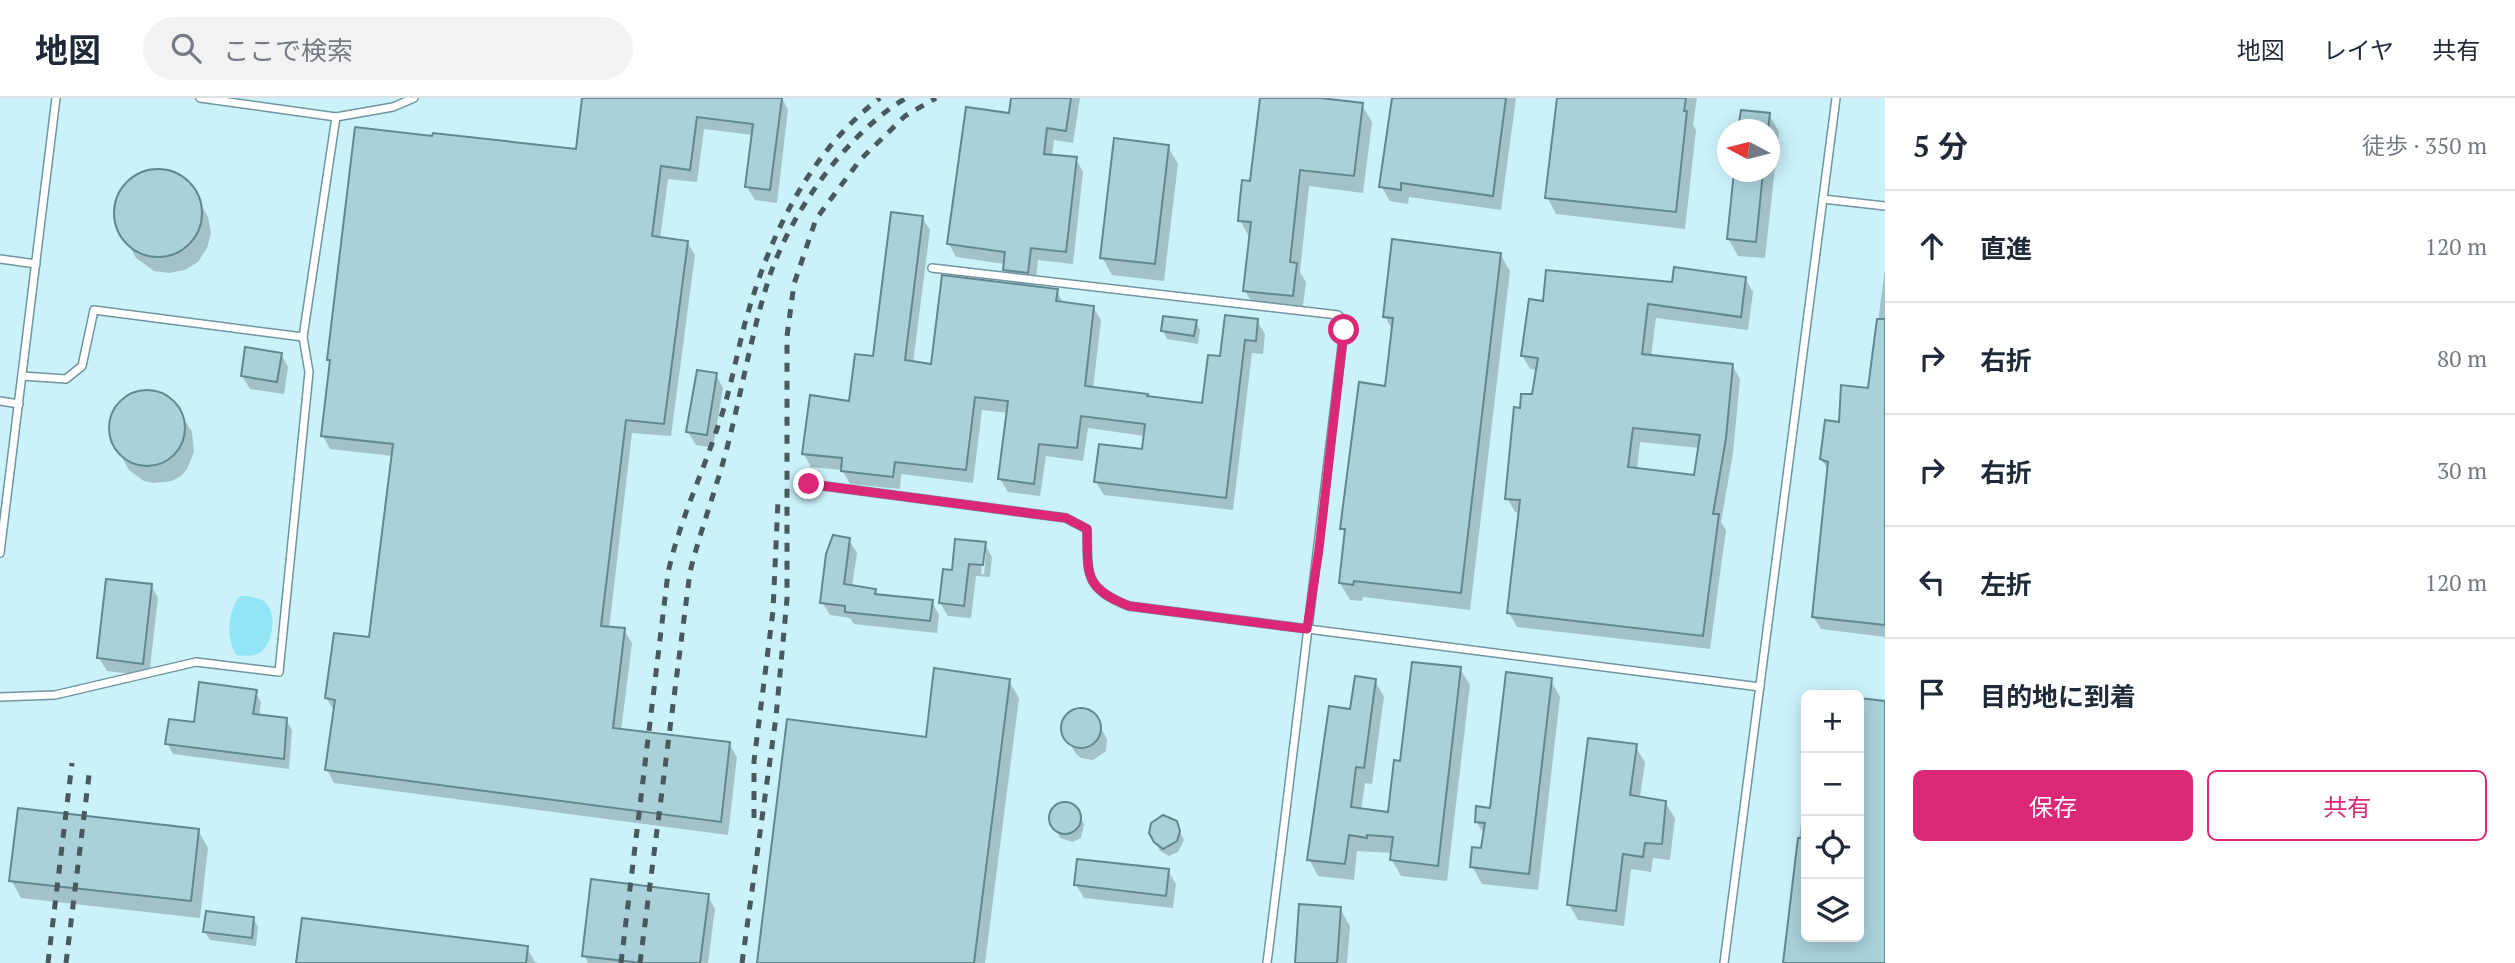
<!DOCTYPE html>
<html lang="ja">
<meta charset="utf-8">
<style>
:root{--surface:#fff;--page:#f2f2f3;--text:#1f2937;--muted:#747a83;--line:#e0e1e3;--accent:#db2777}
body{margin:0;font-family:"PT Serif","Noto Sans JP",serif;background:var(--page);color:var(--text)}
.controls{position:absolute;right:21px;bottom:21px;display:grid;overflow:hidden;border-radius:10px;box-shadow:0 4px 18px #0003}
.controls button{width:63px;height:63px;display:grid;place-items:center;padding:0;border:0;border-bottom:2px solid var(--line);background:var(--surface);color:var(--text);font:35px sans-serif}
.compass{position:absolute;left:1717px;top:21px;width:63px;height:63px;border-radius:50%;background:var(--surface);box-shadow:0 4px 18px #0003;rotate:277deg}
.stop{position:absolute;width:21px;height:21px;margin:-16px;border:5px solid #db2777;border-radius:50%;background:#fff}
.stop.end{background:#db2777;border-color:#fff;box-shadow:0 2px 7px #0008}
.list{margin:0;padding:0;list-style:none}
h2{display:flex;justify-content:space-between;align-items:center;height:91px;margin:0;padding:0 28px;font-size:30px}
h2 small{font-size:23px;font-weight:400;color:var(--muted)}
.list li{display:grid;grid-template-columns:46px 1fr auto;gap:21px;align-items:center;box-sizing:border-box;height:112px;padding:0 28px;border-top:2px solid var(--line)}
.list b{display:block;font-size:26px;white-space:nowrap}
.list em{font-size:23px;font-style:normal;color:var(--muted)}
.actions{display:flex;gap:14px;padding:21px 28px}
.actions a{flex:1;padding:16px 0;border:2px solid var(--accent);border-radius:10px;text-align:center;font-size:24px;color:var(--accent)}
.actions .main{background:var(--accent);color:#fff}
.icon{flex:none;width:38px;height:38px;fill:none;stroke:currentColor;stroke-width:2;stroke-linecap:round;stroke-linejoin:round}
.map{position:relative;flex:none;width:1885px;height:865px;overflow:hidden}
header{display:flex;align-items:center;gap:42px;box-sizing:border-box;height:98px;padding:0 35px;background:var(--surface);border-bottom:2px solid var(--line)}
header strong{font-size:33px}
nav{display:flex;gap:38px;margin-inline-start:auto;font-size:24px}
.search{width:490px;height:63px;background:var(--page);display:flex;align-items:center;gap:18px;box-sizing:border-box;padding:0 24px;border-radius:38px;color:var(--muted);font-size:26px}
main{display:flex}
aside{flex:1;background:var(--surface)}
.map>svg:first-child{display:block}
.built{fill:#cbf2fb;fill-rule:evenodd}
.green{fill:#91e5f7}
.shadow{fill:#0003;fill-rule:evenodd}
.building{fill:#aad1da;stroke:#61878f;stroke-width:2;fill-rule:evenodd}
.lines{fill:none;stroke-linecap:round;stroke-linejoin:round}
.service-casing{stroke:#6f959d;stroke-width:10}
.service{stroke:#fff;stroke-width:7}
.rail{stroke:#48595d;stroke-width:5;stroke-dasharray:9 9;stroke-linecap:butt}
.route{stroke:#db2777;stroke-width:9}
</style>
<header>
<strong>地図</strong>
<div class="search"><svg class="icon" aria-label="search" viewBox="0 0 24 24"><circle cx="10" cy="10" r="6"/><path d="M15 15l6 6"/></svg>ここで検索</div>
<nav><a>地図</a><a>レイヤ</a><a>共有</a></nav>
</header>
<main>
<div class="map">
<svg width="1885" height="865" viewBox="0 0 1885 865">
<rect width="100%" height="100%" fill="#e2faff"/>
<path class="built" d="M0,0H1885V865H0ZM1728,32H1770V74H1728ZM1806,597H1859V839H1806Z"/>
<path class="green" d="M240,498C247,498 255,499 262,502C278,511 274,542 262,553C255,559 245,558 236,557C226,540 227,514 240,498Z"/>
<g class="shadow">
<polygon points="584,0 782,0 788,12 777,105 755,102 747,89 753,37 704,31 697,84 668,81 660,141 687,144 695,157 671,338 632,335 609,531 624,532 632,545 621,633 729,646 737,659 728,737 334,685 327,672 335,614 326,600 370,541 393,358 330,351 323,338 331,265 329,261 577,53"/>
<polygon points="1013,0 1080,0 1073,45 1054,42 1052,58 1076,61 1083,74 1073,166 1038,162 1035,190 1056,193 1064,206 1093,209 1101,222 1093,291 1204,306 1221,260 1257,223 1265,236 1263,256 1252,255 1233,412 1104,397 1096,384 1143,353 1145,338 1088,330 1083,363 1046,358 1040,398 1008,394 1000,381 1009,315 982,312 973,385 901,376 900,391 850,386 842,372 811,369 804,356 851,305 875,260 922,119 930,132 913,265 932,268 1014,188 1004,172 1005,166 956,159 949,146 1011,17"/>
<polygon points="1262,0 1305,0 1362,7 1372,24 1363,95 1309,88 1300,174 1306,184 1302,215 1255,209 1245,193 1249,139 1240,122 1251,85"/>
<polygon points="1393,0 1516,0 1501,112 1409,99 1408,106 1390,103 1381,88"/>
<polygon points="1558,0 1697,0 1693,27 1696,32 1685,131 1556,116 1547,99"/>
<polygon points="1769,17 1779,34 1765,160 1738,158 1728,140 1736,74 1770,74 1770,32 1740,32"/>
<polygon points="1168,49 1178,66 1164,183 1112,177 1102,159"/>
<polygon points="158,72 178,77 190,87 208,119 211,135 207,150 198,164 185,172 169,175 154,173 136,160 118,128 116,112 120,97 129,84 142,75"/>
<polygon points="1500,156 1510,173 1470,512 1363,499 1362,503 1350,502 1340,485 1346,437 1342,431 1387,290 1393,234 1385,218"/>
<polygon points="1885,171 1885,539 1821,531 1813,518 1829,373 1821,361 1840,326 1869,292"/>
<path d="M1745,180L1753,194L1748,232L1656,220L1651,259L1732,267L1740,281L1733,355L1721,424L1726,432L1710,551L1517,529L1509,515L1520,415L1515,414L1507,400L1521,312L1533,298L1537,272L1530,271L1522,257L1545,205L1673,186ZM1640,344L1700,350L1696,379L1637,372Z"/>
<polygon points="1196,224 1200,232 1198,246 1167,241 1163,233"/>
<polygon points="281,256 288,269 284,296 250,291 242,278"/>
<polygon points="716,277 723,290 713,350 696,347 688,334"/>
<polygon points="152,294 169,301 176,308 192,334 194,354 187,371 181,378 172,383 154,385 144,383 129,372 114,345 111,326 118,308 125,302 133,297"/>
<polygon points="849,442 857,455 852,489 875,492 878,498 932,504 939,517 937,535 854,526 850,520 830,517 822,504"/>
<path d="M985,446L992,459L990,479L976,478L971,520L948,518L940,505L953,474ZM983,456H986L984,476H981Z"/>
<polygon points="151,487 158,500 149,578 107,573 99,560"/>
<polygon points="1460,571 1470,587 1447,783 1401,778 1392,762 1392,755 1357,753 1354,782 1318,778 1309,761 1352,613 1375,583 1384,599 1372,686 1365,685 1361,713 1390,716 1402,665"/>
<polygon points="1550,581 1560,599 1538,792 1482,786 1472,768 1483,752 1485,738 1476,723 1492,712"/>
<polygon points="1009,583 1019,600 985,865 759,865 788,623 928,641"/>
<polygon points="255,594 261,604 259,619 286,622 292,632 289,671 173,656 167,645 195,626"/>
<polygon points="1859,602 1885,605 1885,865 1784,865 1806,683 1806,839 1859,839"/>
<polygon points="1082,612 1093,616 1107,641 1106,653 1093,662 1081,660 1077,657 1065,639 1064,626 1070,616"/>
<polygon points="1635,648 1645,664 1640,700 1665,704 1675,720 1670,762 1653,760 1651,774 1631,771 1624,828 1578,822 1569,806"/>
<polygon points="1065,706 1074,709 1084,726 1081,740 1073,744 1060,740 1051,717 1056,710"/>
<polygon points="1176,725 1184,742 1178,754 1169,758 1160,753 1155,744"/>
<polygon points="198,732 208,750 200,820 21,800 11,782"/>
<polygon points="1168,773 1176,786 1173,810 1084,800 1076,787"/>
<polygon points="708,798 715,811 708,865 588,865 584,857"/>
<polygon points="1301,808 1340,811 1350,828 1347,865 1296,865"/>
<polygon points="253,820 258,829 256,848 210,842 205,834"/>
<polygon points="303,822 527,850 535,864 539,865 298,865"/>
</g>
<g class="building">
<polygon points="582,0 782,0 770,92 745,89 753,26 697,19 690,72 661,68 652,138 688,143 664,326 626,322 601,528 625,530 613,630 730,644 721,724 325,672 335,602 325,600 334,535 369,539 393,346 321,338 330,262 327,262 355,29 432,38 433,35 576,51"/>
<polygon points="1011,0 1071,0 1066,33 1047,30 1044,56 1077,59 1066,154 1031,150 1028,175 1003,172 1005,154 947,146 966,9 1009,15"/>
<polygon points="1260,0 1320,0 1363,5 1354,78 1300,72 1290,164 1297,165 1293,198 1243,193 1251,124 1238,123 1239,111 1242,82 1250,83"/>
<polygon points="1392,0 1506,0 1493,98 1401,85 1401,92 1379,89"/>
<polygon points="1557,0 1686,0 1684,13 1687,13 1676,114 1545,100"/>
<polygon points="1741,12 1770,15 1768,32 1738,32"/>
<polygon points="1114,40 1169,47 1155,166 1100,160"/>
<circle cx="158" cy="115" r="44"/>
<polygon points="1734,74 1763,74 1756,144 1727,141"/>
<polygon points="891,114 923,118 905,262 931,266 942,177 1058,191 1056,203 1094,208 1085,288 1148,296 1147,298 1202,305 1208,257 1220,258 1225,217 1258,221 1256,243 1245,242 1226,400 1094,384 1099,346 1142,351 1145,326 1081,318 1077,350 1039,346 1034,386 998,381 1008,303 975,299 966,372 895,364 893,379 841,373 842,360 802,356 810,297 849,303 855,256 873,258"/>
<polygon points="1392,141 1501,155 1461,495 1354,483 1353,487 1339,485 1345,431 1340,431 1359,284 1385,288 1393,220 1383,219"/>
<path d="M1674,169L1746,179L1741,219L1648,206L1642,256L1733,266L1726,340L1713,416H1719L1703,538L1507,515L1520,402L1505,401L1514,309L1520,310L1521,296H1532L1538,260L1521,258L1529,201L1543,203L1546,172L1672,184ZM1633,330L1700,337L1694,377L1628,369Z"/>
<polygon points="1163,218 1197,222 1194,238 1161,233"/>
<polygon points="1877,221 1885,221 1885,527 1812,519 1828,364 1820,361 1825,322 1839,324 1841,287 1868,290"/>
<polygon points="245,249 282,255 277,284 241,278"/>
<polygon points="697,272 717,275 707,337 686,334"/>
<circle cx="147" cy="330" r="38"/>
<polygon points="833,437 850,440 844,486 876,491 875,496 933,502 930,523 845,514 845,508 820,505 826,456"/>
<polygon points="955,441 986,444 983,467 969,466 964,508 939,505 943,471 952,472"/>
<polygon points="106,481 152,486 143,566 97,560"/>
<polygon points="1412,564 1461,569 1438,768 1390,762 1393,739 1367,737 1367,740 1349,737 1345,766 1307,762 1329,608 1350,611 1355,578 1376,581 1364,670 1356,669 1351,709 1388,714 1394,662 1400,663"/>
<polygon points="934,570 1010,581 974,865 757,865 787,621 926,639"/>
<polygon points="1506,574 1552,580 1529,776 1470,769 1472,749 1481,750 1485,725 1475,724 1476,708 1490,710"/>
<polygon points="199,584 257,592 253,616 287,620 284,661 165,646 169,621 194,624"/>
<polygon points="1859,600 1885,603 1885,865 1783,865 1798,740 1806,740 1806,839 1859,839"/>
<circle cx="1081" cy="630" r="20"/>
<polygon points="1588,640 1637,646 1630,697 1666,703 1662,746 1645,745 1643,759 1623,756 1616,813 1567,807"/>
<circle cx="1065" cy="720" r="16"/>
<polygon points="18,710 199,731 191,803 9,783"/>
<polygon points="1163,717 1177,723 1180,733 1177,743 1163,751 1154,744 1149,735 1151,725"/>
<polygon points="1077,761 1169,771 1166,798 1074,787"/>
<polygon points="591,781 709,796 700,865 642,865 582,858"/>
<polygon points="1299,806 1341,809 1337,865 1295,865"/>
<polygon points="206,813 254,819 252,840 203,834"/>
<polygon points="302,820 528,848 526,865 296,865"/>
</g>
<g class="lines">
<defs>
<g id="service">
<polyline points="200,0 336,19 393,9 414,0"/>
<polyline points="1823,101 1885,108"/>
<polyline points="0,161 36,166"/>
<path d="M932,170L1338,217L1343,222L1344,232C1320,443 1293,654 1267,865"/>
<polyline points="22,278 66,281 82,268 94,212 303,239"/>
<polyline points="0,303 19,306"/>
<path d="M809,386L1066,420L1087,431C1088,476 1083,490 1129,508L1760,589"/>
<polyline points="0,455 56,0"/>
<polyline points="0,599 55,597 196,564 279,574 309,274 303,239 336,19"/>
<polyline points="1724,865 1836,0"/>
</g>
</defs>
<use href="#service" class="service-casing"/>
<use href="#service" class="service"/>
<g class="rail">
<polyline points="754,720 754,663 773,513 778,403"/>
<polyline points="48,865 72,665"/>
<polyline points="66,865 90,669"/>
<path d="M621,865L668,475C679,424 702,377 718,328C730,295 736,259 745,225C769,139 808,55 880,0"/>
<path d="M640,865L690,474C701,430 717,389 728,346C742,292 752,233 769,180C791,114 846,36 906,0"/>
<polyline points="742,865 776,619 787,501 787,238 794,186 816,121 860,62 905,18 936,0"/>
</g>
</g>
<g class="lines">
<path class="route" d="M809,386L1066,420L1087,431C1088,476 1083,490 1129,508L1307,531L1319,451L1344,232"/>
</g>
</svg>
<div class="controls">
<button>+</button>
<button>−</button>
<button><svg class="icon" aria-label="locate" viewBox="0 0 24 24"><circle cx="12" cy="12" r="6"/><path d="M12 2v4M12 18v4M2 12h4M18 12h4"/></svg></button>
<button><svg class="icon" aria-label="layers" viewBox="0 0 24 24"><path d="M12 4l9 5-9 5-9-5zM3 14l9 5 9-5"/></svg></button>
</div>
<svg class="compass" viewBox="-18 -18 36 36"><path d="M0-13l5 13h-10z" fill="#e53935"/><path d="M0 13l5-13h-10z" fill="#747a83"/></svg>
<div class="stop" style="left:1344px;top:232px"></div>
<div class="stop end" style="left:809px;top:386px"></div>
</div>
<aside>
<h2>5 分<small>徒歩 · 350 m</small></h2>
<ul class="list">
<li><svg class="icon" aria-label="ahead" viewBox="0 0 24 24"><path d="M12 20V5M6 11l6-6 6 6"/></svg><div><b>直進</b></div><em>120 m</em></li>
<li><svg class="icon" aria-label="right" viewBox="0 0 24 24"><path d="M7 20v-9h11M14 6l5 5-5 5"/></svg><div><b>右折</b></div><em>80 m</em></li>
<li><svg class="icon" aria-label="right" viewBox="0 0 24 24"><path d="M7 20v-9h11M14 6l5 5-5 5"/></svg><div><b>右折</b></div><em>30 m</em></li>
<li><svg class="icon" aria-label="left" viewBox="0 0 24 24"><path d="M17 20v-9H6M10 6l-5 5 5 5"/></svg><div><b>左折</b></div><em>120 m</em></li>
<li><svg class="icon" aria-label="arrive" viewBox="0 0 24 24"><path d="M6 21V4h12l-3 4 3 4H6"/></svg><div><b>目的地に到着</b></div></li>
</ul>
<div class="actions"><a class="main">保存</a><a>共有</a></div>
</aside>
</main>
